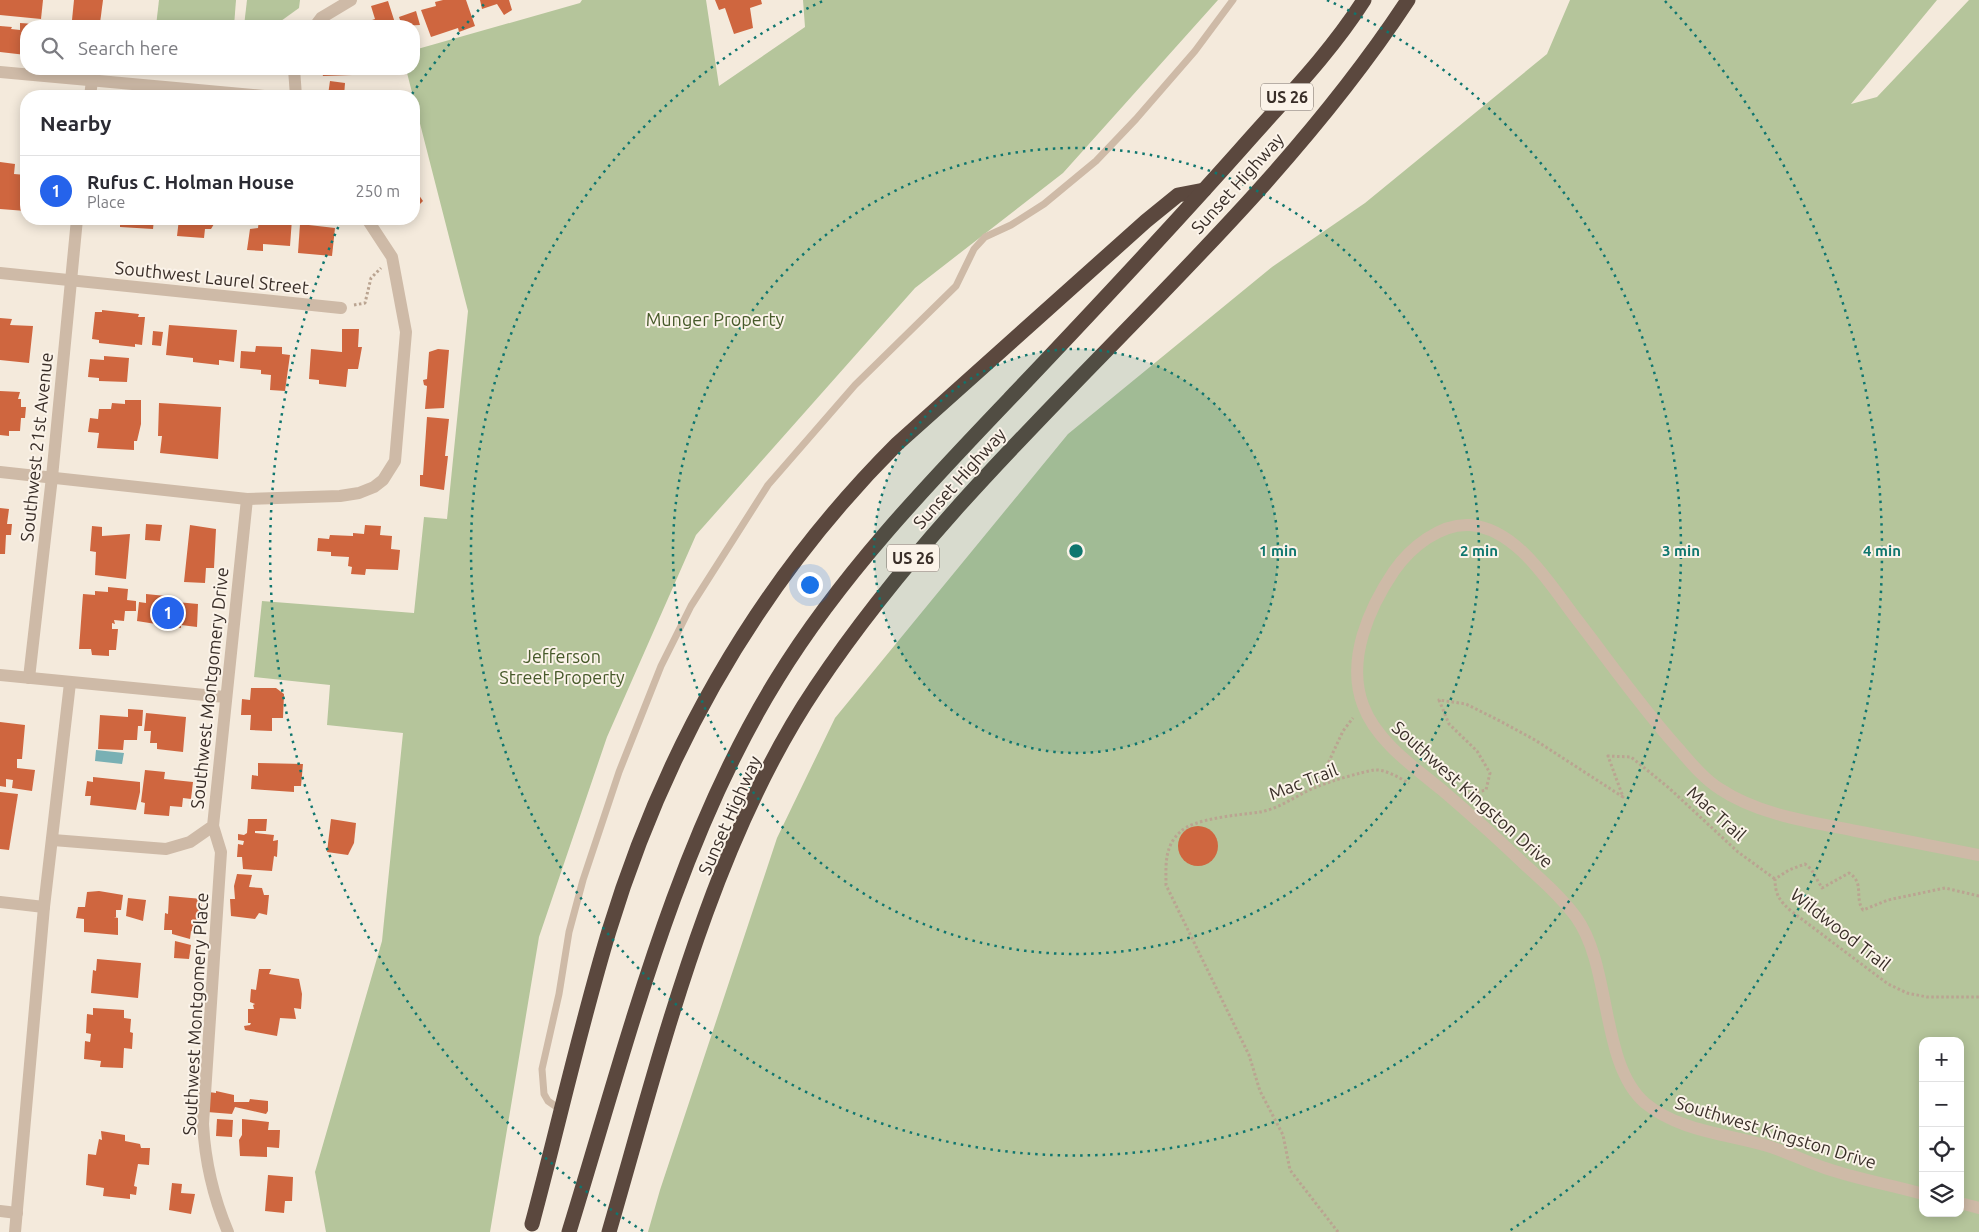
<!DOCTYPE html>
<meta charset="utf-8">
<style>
:root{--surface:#fff;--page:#f2f2f3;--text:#2b2b33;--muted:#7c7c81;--line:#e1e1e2;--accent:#2563eb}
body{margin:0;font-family:Ubuntu,sans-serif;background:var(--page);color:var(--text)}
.controls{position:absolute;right:15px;bottom:15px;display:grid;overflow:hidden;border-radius:10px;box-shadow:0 2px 12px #0003}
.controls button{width:45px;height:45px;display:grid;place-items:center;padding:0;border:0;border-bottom:1px solid var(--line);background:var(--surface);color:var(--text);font:25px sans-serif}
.you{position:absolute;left:809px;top:584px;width:18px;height:18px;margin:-12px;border:4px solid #fff;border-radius:50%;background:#1a73e8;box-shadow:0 0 0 8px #1a73e833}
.badge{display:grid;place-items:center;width:32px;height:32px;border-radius:50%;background:var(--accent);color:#fff;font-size:16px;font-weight:700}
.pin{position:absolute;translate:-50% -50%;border:2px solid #fff;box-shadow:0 1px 5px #0006}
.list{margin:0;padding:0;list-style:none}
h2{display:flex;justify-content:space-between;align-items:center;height:65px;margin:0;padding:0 20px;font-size:21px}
h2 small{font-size:16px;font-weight:400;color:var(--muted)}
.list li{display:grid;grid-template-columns:32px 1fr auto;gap:15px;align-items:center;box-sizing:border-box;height:70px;padding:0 20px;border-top:1px solid var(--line)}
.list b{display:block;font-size:19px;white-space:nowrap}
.list p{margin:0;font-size:16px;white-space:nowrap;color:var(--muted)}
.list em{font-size:16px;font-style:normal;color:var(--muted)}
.icon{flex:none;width:28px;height:28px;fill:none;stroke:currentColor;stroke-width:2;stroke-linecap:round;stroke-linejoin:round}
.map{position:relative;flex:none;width:1979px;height:1232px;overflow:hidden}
.search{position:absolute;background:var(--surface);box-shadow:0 2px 12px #0003;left:20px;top:20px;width:400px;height:55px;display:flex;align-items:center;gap:12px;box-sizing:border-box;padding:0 18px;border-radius:20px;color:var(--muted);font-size:19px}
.panel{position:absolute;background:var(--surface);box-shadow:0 2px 12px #0003;left:20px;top:90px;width:400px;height:135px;border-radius:20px}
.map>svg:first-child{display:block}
.green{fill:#b5c59b;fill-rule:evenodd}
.water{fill:#79b0b4}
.building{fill:#cf663f}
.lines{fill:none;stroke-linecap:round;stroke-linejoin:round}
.path{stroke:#baa491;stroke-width:3;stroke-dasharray:2.5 2.5;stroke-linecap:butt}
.service{stroke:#cebaa7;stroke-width:7}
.minor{stroke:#cebaa7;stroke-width:12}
.motorway{stroke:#5b483e;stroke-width:15}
.ring{fill:none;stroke:#0f766e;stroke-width:2.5;stroke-dasharray:2.5 5}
.labels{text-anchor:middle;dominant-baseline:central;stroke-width:4;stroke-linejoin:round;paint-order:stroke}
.shield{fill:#fbf3e9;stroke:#736962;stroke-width:1}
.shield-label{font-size:16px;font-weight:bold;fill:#392e28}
.street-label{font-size:18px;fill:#392e28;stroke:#fbf3e9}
.park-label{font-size:18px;fill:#475a2a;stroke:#fbf3e9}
.centre{fill:#0f766e;stroke:#fbf3e9;stroke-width:2.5}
.ring-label{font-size:15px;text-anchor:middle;font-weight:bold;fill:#0f766e;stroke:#fbf3e9;stroke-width:4;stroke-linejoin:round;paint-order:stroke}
</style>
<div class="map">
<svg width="1979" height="1232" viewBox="0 0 1979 1232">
<rect width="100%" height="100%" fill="#f4eadc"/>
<g class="green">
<polygon points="159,0 236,0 234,26 156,26"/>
<polygon points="247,0 300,0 299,8 274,26 244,26"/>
<polygon points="582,0 706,0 719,86 805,27 803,0 1218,0 1063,173 915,288 696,535 607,737 539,937 490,1232 326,1232 315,1172 382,941 403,733 327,725 330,685 254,677 262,601 414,613 424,517 447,519 468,311 406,69 414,69 414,50 580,3"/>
<path d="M1570,0H1937L1851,104L1877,97L1969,0H1979V1232H648L660,1190L777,838L835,718L1068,434L1272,267L1365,203L1547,54ZM1923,1041H1960V1213H1923Z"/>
</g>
<polygon class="water" points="96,750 124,753 122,764 95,761"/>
<g class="building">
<polygon points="0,0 43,0 41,19 0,15"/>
<polygon points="74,0 103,0 100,23 72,20"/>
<polygon points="443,0 466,0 475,26 459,32 458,28 431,37 421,10 436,6 435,2"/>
<polygon points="480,0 509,0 512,10 504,15 497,4 482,9"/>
<polygon points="715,0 761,0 762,4 750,8 753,28 734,34 725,8 719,10"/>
<polygon points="388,1 396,26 370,26 369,21 375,19 371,6"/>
<polygon points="416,11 420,25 402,26 399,17"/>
<polygon points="20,23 36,24 36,26 26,26 26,55 0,52 0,26 12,27 11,29 20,30"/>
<polygon points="319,69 353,69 352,75 323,76 322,73 319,73"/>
<polygon points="330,81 345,83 344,96 328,95"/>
<polygon points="0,162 15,164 14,174 26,175 26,211 0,209"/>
<polygon points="416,191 423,201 414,210 414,192"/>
<polygon points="120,219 154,219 153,229 120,227"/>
<polygon points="179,219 217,219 211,229 205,229 204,238 177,236"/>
<polygon points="222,219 250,219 250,224 222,221"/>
<polygon points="259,219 292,219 290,246 263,244 263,251 247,250 250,229 258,228"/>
<polygon points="300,224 335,228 332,256 298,253"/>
<polygon points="102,310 139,314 138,317 145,317 142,345 135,344 135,347 99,343 99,340 92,339 95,312 102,312"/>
<polygon points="0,318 12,319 10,325 33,326 29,363 0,360"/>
<polygon points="169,325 237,330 234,362 219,360 219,365 193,362 193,358 166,355"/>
<polygon points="342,329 359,329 358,347 362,347 358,369 348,369 346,387 319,384 319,380 309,379 311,349 342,352"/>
<polygon points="153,331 163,332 161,346 152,345"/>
<polygon points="256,346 282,347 282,354 290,355 285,391 270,390 271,375 261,374 261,370 240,368 241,351 255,352"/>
<polygon points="438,349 449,350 444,408 425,409 427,386 424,385 423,380 427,379 429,352"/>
<polygon points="104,356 129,358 127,382 99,381 99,378 88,377 90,359 104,360"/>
<polygon points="0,391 20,392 18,399 21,399 21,407 26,407 25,418 21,418 20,431 9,431 9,436 0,435"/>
<polygon points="125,400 141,400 141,424 137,441 134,441 134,450 97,448 99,433 88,432 90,418 98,419 99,409 111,409 112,403 125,404"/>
<polygon points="159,403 221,407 218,459 160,453 162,436 158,436"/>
<polygon points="427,417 449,419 445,456 448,456 444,490 420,486 420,475 423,475"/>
<polygon points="0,508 9,509 7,524 12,524 11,535 6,535 5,554 0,554"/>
<polygon points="146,524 162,525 160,541 145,540"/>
<polygon points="190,525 216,529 214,568 206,568 205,583 184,582"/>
<polygon points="365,525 381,526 380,535 392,536 391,549 400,550 398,570 366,569 365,575 351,574 352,567 348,566 349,557 331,556 331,552 317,551 318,538 329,539 330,535 353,536 353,533 364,534"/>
<polygon points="92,526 102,527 102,536 130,534 126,579 95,575 96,552 90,551"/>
<polygon points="108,587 128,589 127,600 136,601 136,611 125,611 124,621 114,620 115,624 112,623 112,629 118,629 116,650 109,650 109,656 92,655 91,649 79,649 83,594 95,595 95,591 108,592"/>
<polygon points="146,594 166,596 166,601 198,604 197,627 181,625 181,628 137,621 139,602 146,603"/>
<polygon points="251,688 276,688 284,694 283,718 272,718 272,731 250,730 251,715 241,715 242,699 250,700"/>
<polygon points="128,709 143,710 142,726 138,726 137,740 124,740 123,750 98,749 100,715 128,717"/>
<polygon points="146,713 186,717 183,752 157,749 157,743 150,743 151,731 144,731"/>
<polygon points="0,722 25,725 22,759 17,759 17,768 35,770 32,791 12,788 13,780 6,779 6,787 0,786"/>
<polygon points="258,763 303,764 301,786 294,786 294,792 251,789 252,775 258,776"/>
<polygon points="145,770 165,772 164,779 193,782 191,799 183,798 182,807 170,806 169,816 144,814 145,803 141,802"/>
<polygon points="93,777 140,782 140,792 136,810 90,805 91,796 85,796 87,781 93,782"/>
<polygon points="0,792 18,794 9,850 0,849"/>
<polygon points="248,819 267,819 266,831 255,831 255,833 274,835 273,841 278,840 277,857 274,856 272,871 243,869 242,857 237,857 238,844 243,845 244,841 238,840 238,834 244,835 247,833"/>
<polygon points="331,819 356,823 354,843 348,855 327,852"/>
<circle cx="1198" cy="846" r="20"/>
<polygon points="237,874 252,875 249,887 262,888 264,895 269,895 267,915 259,913 255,919 231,916 230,899 235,899 234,886"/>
<polygon points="99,891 123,895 121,910 116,910 116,917 114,917 118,918 118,935 84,932 84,919 76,918 78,907 85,907 87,892"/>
<polygon points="169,896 202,899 201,923 195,923 195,932 191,931 190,939 172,934 172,930 164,930 165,913 168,914"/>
<polygon points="128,898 146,900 143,921 126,916"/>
<polygon points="175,941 191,945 189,959 174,958"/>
<polygon points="97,959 141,963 138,998 91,993 93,970 96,971"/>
<polygon points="259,969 271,969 269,974 299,979 302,994 301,1009 294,1008 296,1019 280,1018 277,1036 245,1030 244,1026 250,1025 251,1023 248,1023 248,1009 254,1009 253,1005 255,1004 250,1002 251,989 256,990"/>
<polygon points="93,1008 124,1010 124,1018 131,1019 130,1032 133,1033 132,1049 124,1048 123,1068 100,1067 101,1061 84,1059 85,1041 90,1042 91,1034 86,1033 87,1014 93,1015"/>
<polygon points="216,1091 234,1095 234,1102 249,1102 250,1099 268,1101 268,1111 266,1114 235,1107 232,1114 207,1112 209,1092 216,1093"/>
<polygon points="217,1119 233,1120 232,1137 216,1136"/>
<polygon points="242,1119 269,1122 268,1130 280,1130 279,1148 267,1147 267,1157 240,1156 239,1140 242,1135"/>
<polygon points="101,1131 125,1135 125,1141 140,1144 141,1148 150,1148 149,1165 138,1164 134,1186 137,1187 136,1195 130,1194 130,1199 103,1196 104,1188 86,1185 88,1154 96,1155 99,1139 102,1140"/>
<polygon points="268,1175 293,1177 292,1201 285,1201 284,1213 265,1211"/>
<polygon points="172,1183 182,1184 181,1193 195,1194 191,1214 169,1210"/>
</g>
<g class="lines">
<g class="path">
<polyline points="354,305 365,303 371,278 381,268"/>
<polyline points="1318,785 1343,731 1353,718"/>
<polyline points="1467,794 1486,790 1490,773 1477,751 1449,724 1439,700 1466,704 1500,721 1535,740 1623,797 1608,756 1631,757 1669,788 1738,852 1775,879"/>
<path d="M1979,896L1945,888L1888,900L1863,910C1854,897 1865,883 1849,873L1822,888L1811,869L1805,864L1789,870L1775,879C1775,895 1780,901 1791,911L1888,984L1907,993L1927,997H1979"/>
<path d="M1338,1232L1290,1170L1283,1135L1260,1091L1249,1055L1166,885C1166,865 1164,847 1180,832C1194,818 1240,815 1260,812C1282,808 1299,793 1319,786C1331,781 1362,772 1374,770C1386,769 1399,778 1409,783"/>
</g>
<polyline class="service" points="561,1110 548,1101 544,1094 542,1069 559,994 569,932 583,880 619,772 661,666 691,606 768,485 855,385 956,286 974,249 985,237 1011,225 1044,204 1096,161 1136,119 1195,51 1233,0"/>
<g class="minor">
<polyline points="315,26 321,18 351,0"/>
<polyline points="294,69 296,96"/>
<polyline points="0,72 264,96"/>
<polyline points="90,96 92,81"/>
<polyline points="0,273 341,308"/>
<polyline points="0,472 247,499 340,496 359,493 374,487 383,480 395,461 406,332 392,257 367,219"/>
<polyline points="0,675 225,697"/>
<polyline points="29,678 52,477 77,219"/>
<path d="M213,826L221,852L203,1124C205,1160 214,1199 228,1232"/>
<polyline points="53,840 166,849 190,842 213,826 247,499"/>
<polyline points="0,902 44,907"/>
<path d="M1923,1194C1891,1185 1857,1179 1825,1168C1807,1162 1789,1153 1771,1147C1729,1134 1680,1132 1645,1103C1600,1064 1612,967 1576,917C1561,897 1542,880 1523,863C1497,838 1470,814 1442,790C1414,767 1376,741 1363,705C1346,660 1369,608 1394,571C1410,548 1440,523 1470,525C1517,529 1549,583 1575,617C1609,661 1641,707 1678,748C1691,763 1704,779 1720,789C1759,815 1811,822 1856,831C1897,839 1938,847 1979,855"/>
<polyline points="1960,1203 1979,1208"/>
<polyline points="0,1211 17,1213"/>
<polyline points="15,1232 44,907 70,683"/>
</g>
<g class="motorway">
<path d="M532,1224C558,1127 580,1027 609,931C666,744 759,582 897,444L1146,221L1178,195L1204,190"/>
<path d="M569,1232C626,1048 675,844 777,679C842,573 930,482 1016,392C1092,312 1167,232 1240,150C1283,101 1329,55 1364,0"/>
<path d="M609,1232C661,1053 711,843 816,687C985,434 1241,254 1408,0"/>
</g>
</g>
<circle cx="1076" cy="551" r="202" fill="#0f766e" fill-opacity=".12"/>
<g class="ring">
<circle cx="1076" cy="551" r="202"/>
<circle cx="1076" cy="551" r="403"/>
<path d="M1327 0A605 605 0 1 1 825 0"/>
<path d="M643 1231A806 806 0 0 1 340 223M412 94A806 806 0 0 1 487 1M1665 1A806 806 0 0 1 1509 1231"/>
</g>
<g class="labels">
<g class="shield">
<rect x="1261" y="83.5" width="52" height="27" rx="4"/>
<rect x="887" y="544.5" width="52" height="27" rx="4"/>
</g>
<g class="shield-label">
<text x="1287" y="97">US 26</text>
<text x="913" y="558">US 26</text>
</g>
<g class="street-label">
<text transform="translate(1237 183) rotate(-48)">Sunset Highway</text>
<text transform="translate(212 277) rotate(6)">Southwest Laurel Street</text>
<text transform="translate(36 447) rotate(-84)">Southwest 21st Avenue</text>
<text transform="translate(959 478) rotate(-48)">Sunset Highway</text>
<text transform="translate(209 688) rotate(-84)">Southwest Montgomery Drive</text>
<text transform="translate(1303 781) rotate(-21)">Mac Trail</text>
<text transform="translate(1473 794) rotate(42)">Southwest Kingston Drive</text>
<text transform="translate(1717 813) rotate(42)">Mac Trail</text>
<text transform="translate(729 815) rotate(-66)">Sunset Highway</text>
<text transform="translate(1841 929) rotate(38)">Wildwood Trail</text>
<text transform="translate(195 1014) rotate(-87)">Southwest Montgomery Place</text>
<text transform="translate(1776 1132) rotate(17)">Southwest Kingston Drive</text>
</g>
<g class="park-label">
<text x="715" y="319">Munger Property</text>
<text x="562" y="656">Jefferson<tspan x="562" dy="21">Street Property</tspan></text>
</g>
</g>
<circle cx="1076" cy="551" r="8" class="centre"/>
<g class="ring-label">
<text x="1278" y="556">1 min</text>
<text x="1479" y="556">2 min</text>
<text x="1681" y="556">3 min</text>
<text x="1882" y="556">4 min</text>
</g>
</svg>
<div class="controls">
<button>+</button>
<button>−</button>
<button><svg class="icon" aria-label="locate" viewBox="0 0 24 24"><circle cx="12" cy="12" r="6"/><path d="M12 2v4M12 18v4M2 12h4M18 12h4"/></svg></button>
<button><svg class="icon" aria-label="layers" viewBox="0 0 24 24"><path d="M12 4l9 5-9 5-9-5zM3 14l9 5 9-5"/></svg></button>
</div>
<div class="you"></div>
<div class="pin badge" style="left:168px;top:613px">1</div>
<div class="search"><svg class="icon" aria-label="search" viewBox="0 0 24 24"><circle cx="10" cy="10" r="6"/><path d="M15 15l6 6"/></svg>Search here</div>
<section class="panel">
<h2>Nearby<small></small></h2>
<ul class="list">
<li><span class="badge">1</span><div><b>Rufus C. Holman House</b><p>Place</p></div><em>250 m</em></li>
</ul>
</section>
</div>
